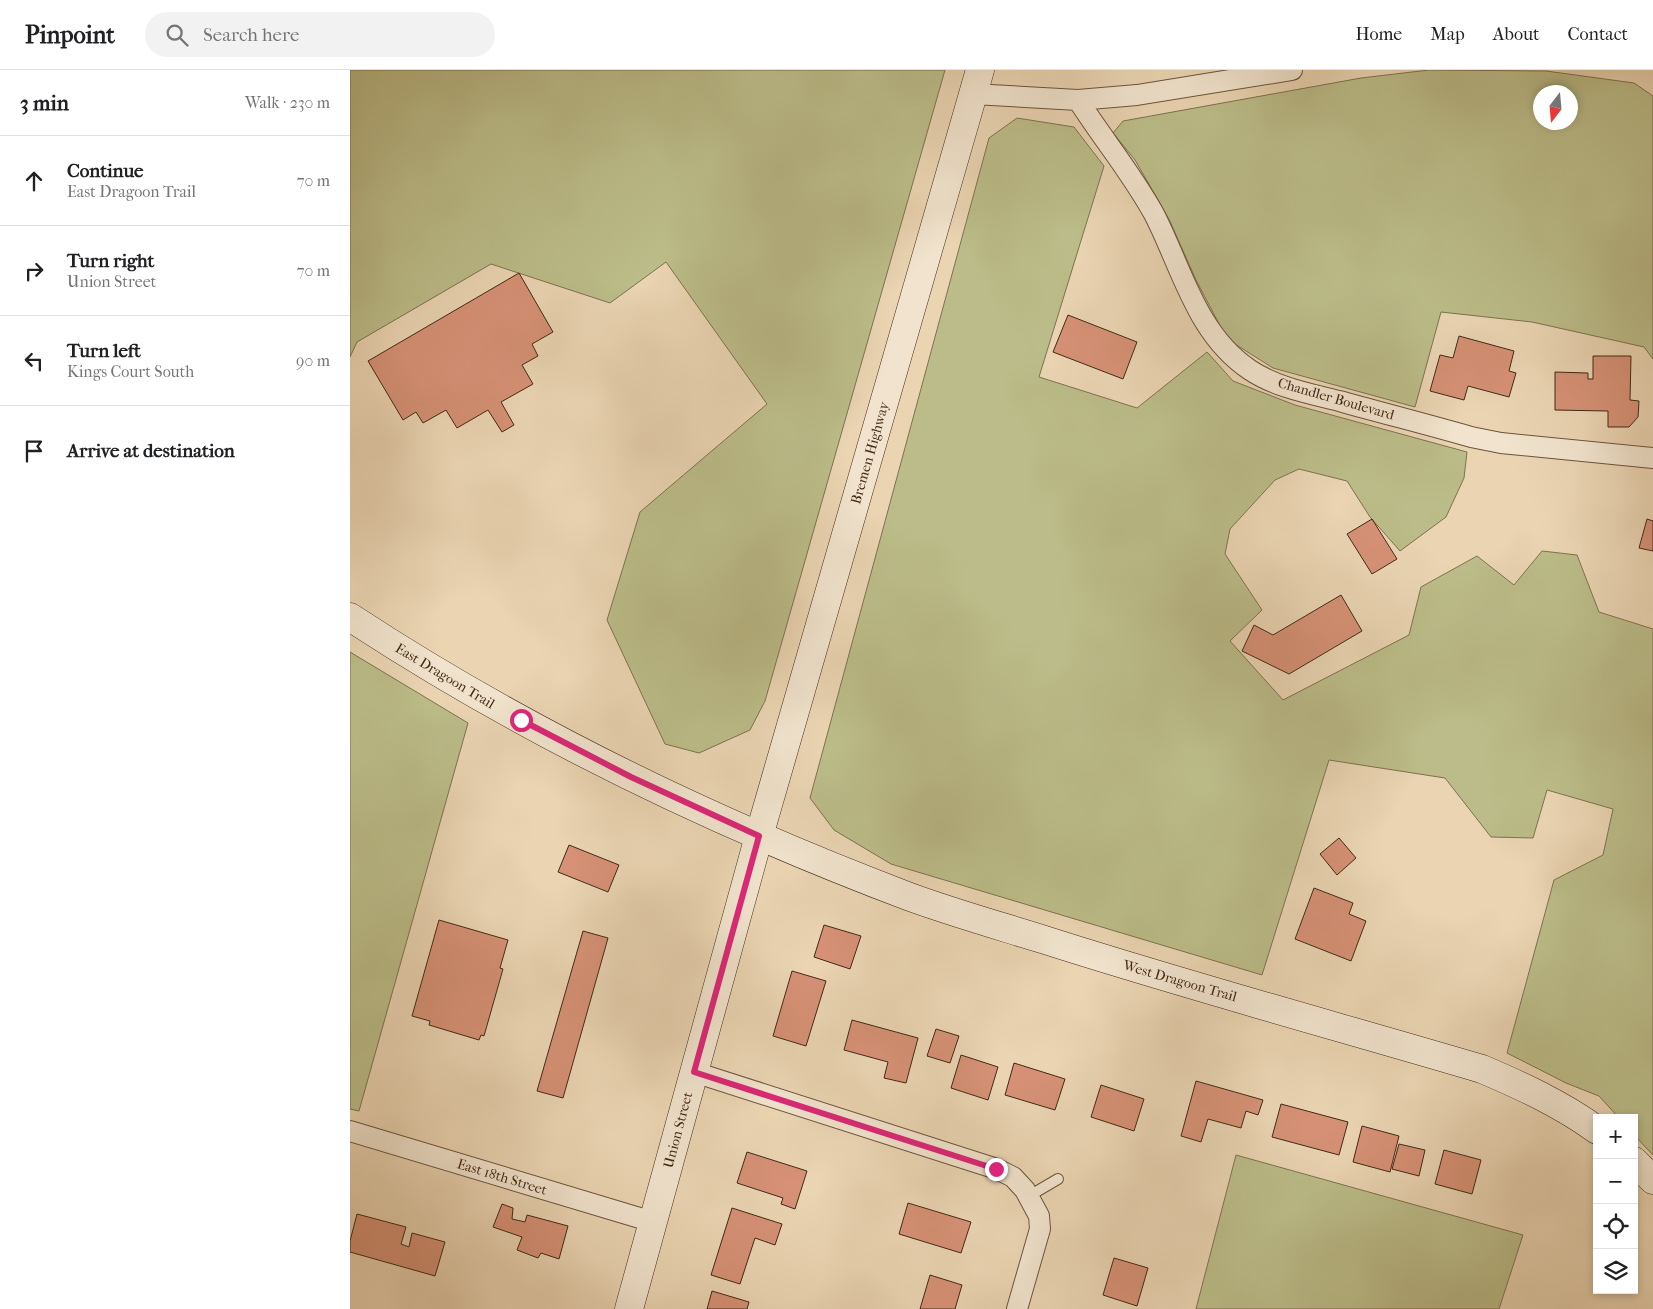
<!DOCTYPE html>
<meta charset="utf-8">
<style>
:root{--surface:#fff;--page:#f2f2f2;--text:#202124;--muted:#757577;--line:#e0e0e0}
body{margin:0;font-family:"IM FELL French Canon",serif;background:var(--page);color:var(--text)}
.controls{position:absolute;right:15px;bottom:15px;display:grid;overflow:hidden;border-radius:0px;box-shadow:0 2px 8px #0003}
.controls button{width:45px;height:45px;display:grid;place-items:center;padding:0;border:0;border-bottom:1px solid var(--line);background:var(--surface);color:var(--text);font:25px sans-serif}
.compass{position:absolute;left:1183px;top:15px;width:45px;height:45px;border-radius:50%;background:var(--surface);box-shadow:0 2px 8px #0003;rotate:196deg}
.stop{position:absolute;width:15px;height:15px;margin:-11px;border:4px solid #db2777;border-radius:50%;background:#fff}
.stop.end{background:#db2777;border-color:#fff;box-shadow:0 1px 5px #0008}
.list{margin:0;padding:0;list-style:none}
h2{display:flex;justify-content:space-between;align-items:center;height:65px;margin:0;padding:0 20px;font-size:21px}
h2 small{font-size:16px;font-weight:400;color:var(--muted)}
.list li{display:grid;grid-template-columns:32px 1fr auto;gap:15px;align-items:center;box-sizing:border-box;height:90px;padding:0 20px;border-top:1px solid var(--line)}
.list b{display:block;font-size:19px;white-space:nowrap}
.list p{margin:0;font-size:16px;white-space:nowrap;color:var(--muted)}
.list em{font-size:16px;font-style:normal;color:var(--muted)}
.icon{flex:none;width:28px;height:28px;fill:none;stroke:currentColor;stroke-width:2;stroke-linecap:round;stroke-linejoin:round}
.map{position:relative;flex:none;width:1303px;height:1239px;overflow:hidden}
header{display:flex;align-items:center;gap:30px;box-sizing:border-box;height:70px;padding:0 25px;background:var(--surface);border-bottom:1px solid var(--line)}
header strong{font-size:24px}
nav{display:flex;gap:28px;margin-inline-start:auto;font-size:18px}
.search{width:350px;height:45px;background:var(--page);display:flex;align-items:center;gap:12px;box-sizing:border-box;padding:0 18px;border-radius:28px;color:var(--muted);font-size:19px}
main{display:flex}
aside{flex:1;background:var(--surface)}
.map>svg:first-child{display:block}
.green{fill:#bbbc89;stroke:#7e724f;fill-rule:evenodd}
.building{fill:#d69176;stroke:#422915}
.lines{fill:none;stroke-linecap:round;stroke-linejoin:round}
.lane-casing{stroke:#6c543c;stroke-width:12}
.street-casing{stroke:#6c543c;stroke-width:22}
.secondary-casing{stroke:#422915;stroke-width:29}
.lane{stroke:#f1e3cd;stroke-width:10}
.street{stroke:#f1e3cd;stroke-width:20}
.secondary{stroke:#f1e3cd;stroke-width:28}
.route{stroke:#db2777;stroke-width:6}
.labels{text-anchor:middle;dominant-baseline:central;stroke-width:5;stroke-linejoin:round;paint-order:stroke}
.street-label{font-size:14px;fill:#422915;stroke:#f1e3cd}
</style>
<header>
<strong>Pinpoint</strong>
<div class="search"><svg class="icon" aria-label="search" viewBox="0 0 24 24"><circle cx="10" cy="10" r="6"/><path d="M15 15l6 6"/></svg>Search here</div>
<nav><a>Home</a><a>Map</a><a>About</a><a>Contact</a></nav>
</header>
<main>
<aside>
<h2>3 min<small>Walk · 230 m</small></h2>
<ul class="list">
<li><svg class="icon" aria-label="ahead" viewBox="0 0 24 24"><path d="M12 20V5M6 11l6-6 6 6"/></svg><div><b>Continue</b><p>East Dragoon Trail</p></div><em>70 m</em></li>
<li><svg class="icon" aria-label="right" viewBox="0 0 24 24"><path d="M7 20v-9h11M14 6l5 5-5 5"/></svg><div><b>Turn right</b><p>Union Street</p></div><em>70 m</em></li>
<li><svg class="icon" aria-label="left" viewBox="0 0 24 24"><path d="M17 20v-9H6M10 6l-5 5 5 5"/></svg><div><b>Turn left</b><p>Kings Court South</p></div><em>90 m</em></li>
<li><svg class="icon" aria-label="arrive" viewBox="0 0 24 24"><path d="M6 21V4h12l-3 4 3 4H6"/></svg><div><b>Arrive at destination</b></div></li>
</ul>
</aside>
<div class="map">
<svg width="1303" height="1239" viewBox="0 0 1303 1239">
<rect width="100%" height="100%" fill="#ead4b2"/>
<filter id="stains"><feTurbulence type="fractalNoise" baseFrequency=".004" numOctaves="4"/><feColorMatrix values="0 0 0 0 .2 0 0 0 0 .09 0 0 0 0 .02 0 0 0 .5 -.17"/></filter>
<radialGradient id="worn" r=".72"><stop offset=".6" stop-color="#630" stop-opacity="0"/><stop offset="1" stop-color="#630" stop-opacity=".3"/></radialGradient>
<g class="green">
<polygon points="0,0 595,0 415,631 400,660 349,683 315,674 257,550 290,442 417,334 316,192 260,233 141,194 7,272 0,287"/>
<path d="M1079,0L1196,1L1284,13L1303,26V289L1294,277L1182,252L1091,242L1065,337L923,298L877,269L846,210L819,149L785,90L763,63L773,51L1011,8ZM1190,22H1220V52H1190Z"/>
<polygon points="667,48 724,57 754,96 689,307 787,338 857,282 883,311 945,335 1117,382 1114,408 1096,447 1050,481 1020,447 997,411 949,399 925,410 880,459 875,484 912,540 880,571 933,630 1059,565 1071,517 1127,486 1164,515 1192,481 1227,485 1249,542 1303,559 1303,1085 1284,1065 1284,1048 1269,1048 1249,1026 1216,1013 1157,983 1204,810 1253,785 1263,739 1197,720 1183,768 1141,767 1095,708 979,690 912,905 541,794 484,760 460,728 639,68"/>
<polygon points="0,582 118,653 9,1041 0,1039"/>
<polygon points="886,1085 1173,1165 1149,1239 846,1239"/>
</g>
<g class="building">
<polygon points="169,203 203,262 182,274 188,286 172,295 183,314 151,332 164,355 152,362 138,340 107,358 96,340 73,353 66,342 53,350 18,291"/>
<polygon points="718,245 787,272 773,309 703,282"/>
<polygon points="1109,266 1164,281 1159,301 1166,303 1159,327 1118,316 1114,330 1080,321 1090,285 1103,288"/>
<polygon points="1243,286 1281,286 1280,330 1289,331 1288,347 1279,357 1258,357 1258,341 1205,340 1205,302 1238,303 1238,309 1243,309"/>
<polygon points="1022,449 1047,489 1022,504 997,464"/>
<polygon points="1297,449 1303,451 1303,481 1289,478"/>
<polygon points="991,525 1012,561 939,604 892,581 904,555 923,565"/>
<polygon points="989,768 1006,788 987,805 970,784"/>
<polygon points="219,775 269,795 258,822 208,802"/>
<polygon points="964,818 1003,833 999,844 1016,851 1001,891 945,869"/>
<polygon points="89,850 158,870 150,898 153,899 134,966 131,965 129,970 79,955 80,951 62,946"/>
<polygon points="474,855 511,866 500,899 464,887"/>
<polygon points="233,861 258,868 213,1028 187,1021"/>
<polygon points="442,901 476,911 456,976 423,966"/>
<polygon points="502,950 568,968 556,1013 534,1008 538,992 494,980"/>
<polygon points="586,959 609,966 600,993 577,986"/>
<polygon points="611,985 648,997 638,1030 601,1018"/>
<polygon points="664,993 715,1009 705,1040 655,1025"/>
<polygon points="846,1011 913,1030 908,1045 896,1041 891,1058 858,1049 851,1072 831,1066"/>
<polygon points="751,1015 794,1029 784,1061 741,1047"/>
<polygon points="931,1034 998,1052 989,1085 922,1067"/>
<polygon points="1012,1056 1049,1066 1040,1102 1003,1092"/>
<polygon points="1049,1074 1075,1080 1069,1106 1042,1099"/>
<polygon points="1094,1080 1131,1090 1122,1124 1085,1114"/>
<polygon points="397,1082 457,1101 445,1139 431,1134 433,1128 387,1113"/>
<polygon points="558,1133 621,1152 611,1183 549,1164"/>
<polygon points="152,1134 163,1138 162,1149 175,1152 177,1145 218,1156 209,1189 191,1183 188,1188 167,1180 172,1167 143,1157"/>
<polygon points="382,1138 432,1154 425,1175 405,1168 390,1214 361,1205"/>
<polygon points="7,1144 56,1157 51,1174 59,1177 62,1163 95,1172 85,1206 0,1182 0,1171"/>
<polygon points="764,1188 798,1198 787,1236 753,1225"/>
<polygon points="580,1205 612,1215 605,1239 570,1239"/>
<polygon points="362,1221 399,1232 397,1239 357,1239"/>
</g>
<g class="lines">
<defs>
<polyline id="lane" points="679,1126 708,1109"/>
<g id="street">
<polyline points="623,24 728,30 787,25 942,0"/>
<path d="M728,30C753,69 782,104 804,144C832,198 846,264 900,300C927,318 962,324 993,332C1036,344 1079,355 1121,367L1151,373L1303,388"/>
<polyline points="344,1002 647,1099 663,1107 675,1120 689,1146 690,1159 667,1239"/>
<polyline points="0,1061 303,1152"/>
</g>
<g id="secondary">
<path d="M0,547C175,662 364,753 560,827C604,843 650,856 695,870C839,916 986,956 1132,999C1172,1016 1211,1034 1247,1060"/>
<polyline points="1284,1091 1303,1110"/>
<polyline points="279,1239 409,766 630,0"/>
</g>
</defs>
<use href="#lane" class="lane-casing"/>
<use href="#street" class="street-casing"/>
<use href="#secondary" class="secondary-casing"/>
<use href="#lane" class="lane"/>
<use href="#street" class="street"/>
<use href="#secondary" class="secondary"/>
</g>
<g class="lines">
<polyline class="route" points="171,650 281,707 409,766 344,1002 646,1099"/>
</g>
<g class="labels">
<g class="street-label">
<text transform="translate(986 329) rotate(16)">Chandler Boulevard</text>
<text transform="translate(520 383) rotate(-74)">Bremen Highway</text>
<text transform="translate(95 606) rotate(31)">East Dragoon Trail</text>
<text transform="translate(830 911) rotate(16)">West Dragoon Trail</text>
<text transform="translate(328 1060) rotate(-75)">Union Street</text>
<text transform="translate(152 1107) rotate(17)">East 18th Street</text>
</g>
</g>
<rect width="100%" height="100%" filter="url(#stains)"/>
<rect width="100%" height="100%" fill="url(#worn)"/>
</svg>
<div class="controls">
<button>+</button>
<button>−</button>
<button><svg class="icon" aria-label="locate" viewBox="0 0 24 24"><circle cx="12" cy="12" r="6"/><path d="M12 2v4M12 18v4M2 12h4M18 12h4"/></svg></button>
<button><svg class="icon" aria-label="layers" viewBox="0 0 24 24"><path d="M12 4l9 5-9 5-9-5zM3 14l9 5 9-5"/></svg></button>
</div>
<svg class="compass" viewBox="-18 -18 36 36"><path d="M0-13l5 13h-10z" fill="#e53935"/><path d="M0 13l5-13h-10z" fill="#757577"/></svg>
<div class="stop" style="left:171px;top:650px"></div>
<div class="stop end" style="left:646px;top:1099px"></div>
</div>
</main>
